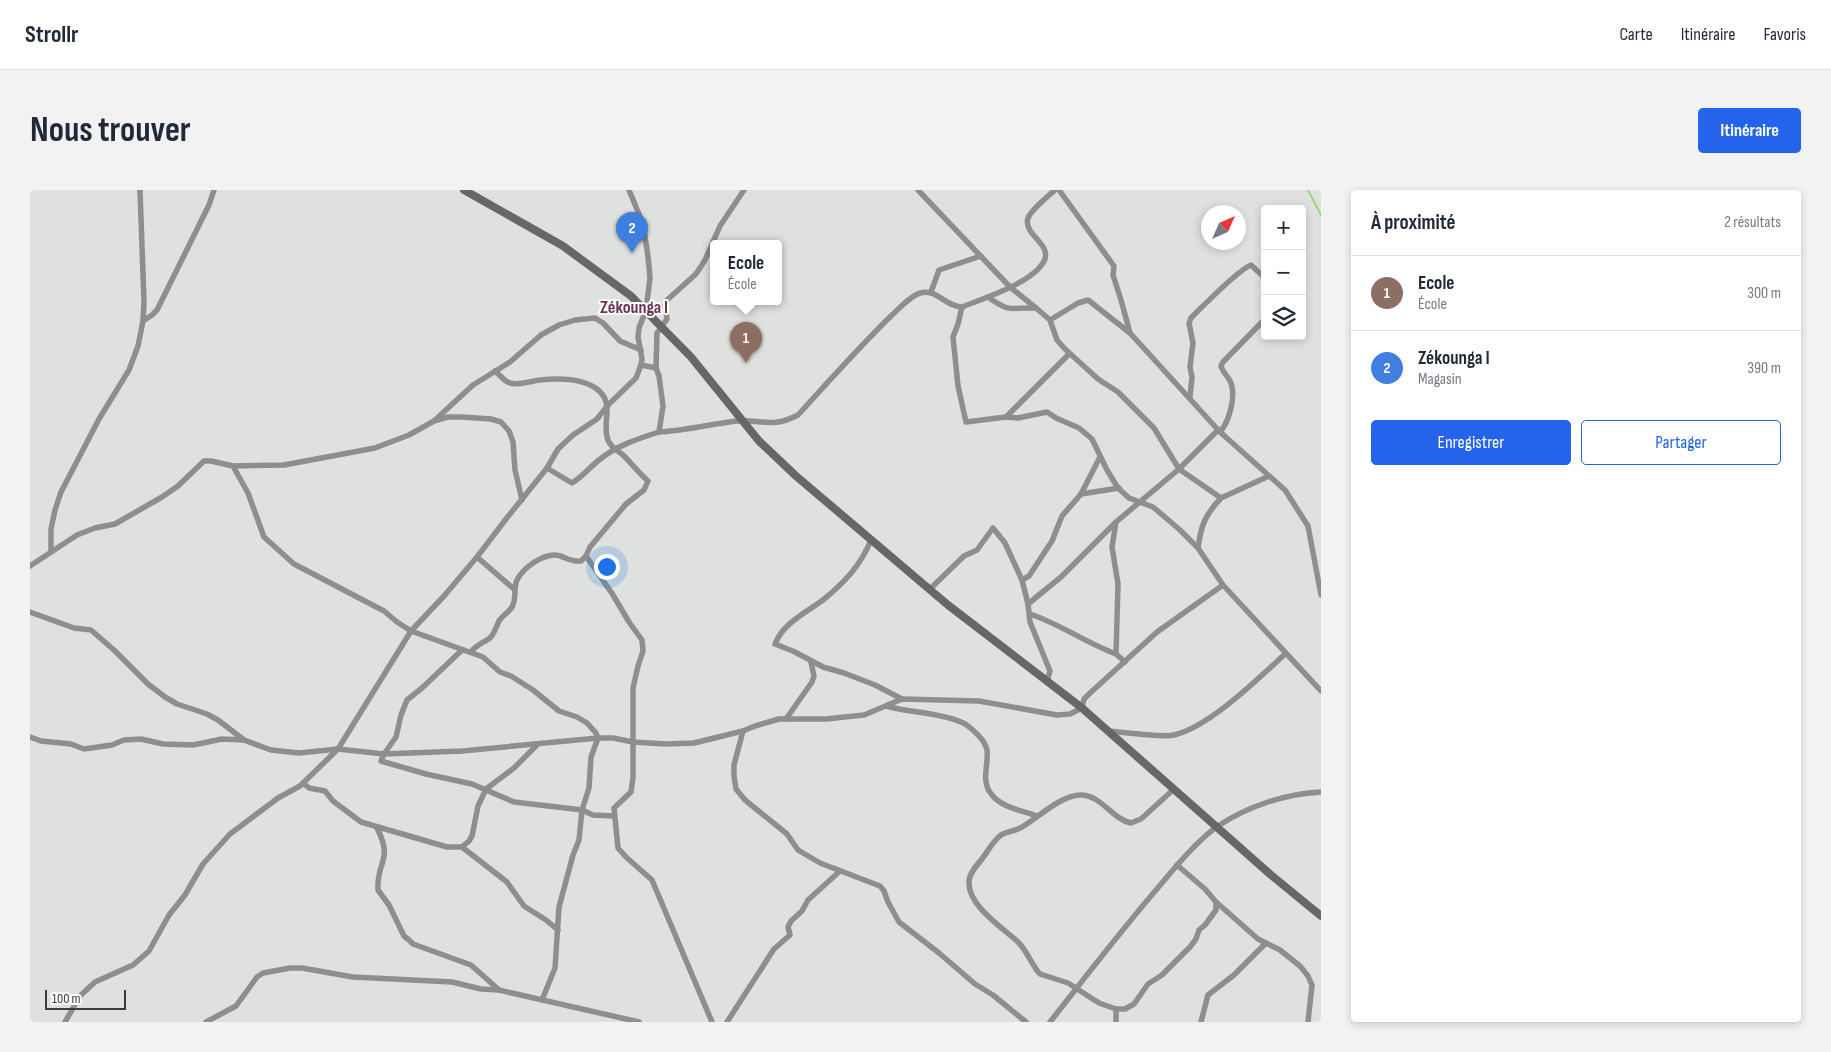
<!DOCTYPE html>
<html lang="fr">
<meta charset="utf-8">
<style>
:root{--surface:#fff;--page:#f2f2f3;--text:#1f2937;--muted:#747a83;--line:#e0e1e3;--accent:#2563eb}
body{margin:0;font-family:"Sofia Sans Condensed",sans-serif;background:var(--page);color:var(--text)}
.controls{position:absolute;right:15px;top:15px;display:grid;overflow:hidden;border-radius:5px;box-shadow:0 2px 8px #0003}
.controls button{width:45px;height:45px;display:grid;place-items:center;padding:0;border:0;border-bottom:1px solid var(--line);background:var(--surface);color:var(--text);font:25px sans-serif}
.compass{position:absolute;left:1171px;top:15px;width:45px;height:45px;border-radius:50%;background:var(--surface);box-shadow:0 2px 8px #0003;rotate:45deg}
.scale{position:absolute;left:15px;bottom:12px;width:81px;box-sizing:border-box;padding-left:5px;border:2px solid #3c3d3b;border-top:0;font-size:14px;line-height:18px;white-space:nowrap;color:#3c3d3b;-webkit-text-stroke:4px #fff;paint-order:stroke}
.you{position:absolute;left:576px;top:376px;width:18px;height:18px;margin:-12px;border:4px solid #fff;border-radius:50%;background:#1a73e8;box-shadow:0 0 0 8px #1a73e833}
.badge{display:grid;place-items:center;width:32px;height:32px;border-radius:50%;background:var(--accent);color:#fff;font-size:16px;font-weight:700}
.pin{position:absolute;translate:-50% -41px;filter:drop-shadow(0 1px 2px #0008)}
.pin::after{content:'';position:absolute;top:26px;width:18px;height:15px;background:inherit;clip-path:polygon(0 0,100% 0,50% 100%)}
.popup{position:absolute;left:680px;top:50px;width:72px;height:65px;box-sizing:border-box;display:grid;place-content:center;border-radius:5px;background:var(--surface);filter:drop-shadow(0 1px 4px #0005);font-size:16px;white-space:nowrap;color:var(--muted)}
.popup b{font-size:19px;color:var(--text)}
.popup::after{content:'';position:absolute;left:50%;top:100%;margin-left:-10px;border:10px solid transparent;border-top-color:var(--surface)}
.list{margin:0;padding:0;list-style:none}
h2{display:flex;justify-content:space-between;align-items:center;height:65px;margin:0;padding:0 20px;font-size:21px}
h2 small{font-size:16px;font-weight:400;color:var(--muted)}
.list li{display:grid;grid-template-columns:32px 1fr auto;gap:15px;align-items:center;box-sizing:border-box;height:75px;padding:0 20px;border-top:1px solid var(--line)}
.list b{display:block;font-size:19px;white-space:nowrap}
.list p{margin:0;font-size:16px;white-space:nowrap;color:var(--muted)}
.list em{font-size:16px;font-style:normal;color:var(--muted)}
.actions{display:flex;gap:10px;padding:15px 20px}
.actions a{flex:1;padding:11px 0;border:1px solid var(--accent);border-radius:5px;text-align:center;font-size:18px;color:var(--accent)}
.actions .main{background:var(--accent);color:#fff}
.icon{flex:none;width:28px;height:28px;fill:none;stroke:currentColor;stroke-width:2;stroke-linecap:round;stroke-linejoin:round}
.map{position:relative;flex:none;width:1291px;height:832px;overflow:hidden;border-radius:5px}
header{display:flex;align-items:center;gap:30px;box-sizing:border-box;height:70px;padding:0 25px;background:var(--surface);border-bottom:1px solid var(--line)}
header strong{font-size:24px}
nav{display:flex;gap:28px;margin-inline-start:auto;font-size:18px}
.intro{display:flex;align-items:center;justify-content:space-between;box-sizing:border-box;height:120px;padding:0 30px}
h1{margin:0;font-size:35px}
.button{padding:12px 22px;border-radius:5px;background:var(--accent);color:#fff;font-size:18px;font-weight:700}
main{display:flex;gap:30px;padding:0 30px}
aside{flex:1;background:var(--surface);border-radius:5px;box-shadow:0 2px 8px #0003}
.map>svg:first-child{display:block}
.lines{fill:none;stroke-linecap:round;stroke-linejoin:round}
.stream{stroke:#9ed481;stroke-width:2}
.street{stroke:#8f8d8e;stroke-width:5.5}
.secondary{stroke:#696668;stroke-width:8}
.labels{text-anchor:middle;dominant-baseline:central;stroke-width:4;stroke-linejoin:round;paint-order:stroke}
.quarter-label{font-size:18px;font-weight:bold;fill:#6c325b;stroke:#fff}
</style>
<header>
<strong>Strollr</strong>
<nav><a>Carte</a><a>Itinéraire</a><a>Favoris</a></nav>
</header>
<div class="intro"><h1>Nous trouver</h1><a class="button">Itinéraire</a></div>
<main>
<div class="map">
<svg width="1291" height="832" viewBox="0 0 1291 832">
<rect width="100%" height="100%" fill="#dee1dd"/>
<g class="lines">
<polyline class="stream" points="1278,0 1291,25"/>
<g class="street">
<polyline points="888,0 980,97 1006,118"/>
<polyline points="1029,0 1084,76 1083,85 1091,110 1100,143"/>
<polyline points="901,102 909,80 951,66"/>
<path d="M958,107C982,124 980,117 1006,118L1020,130L1048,113L1058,110L1100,143L1190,242L1255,300L1278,336L1291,405"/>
<polyline points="932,117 928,134 923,147 928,196 936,232 976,227 988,228 1017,222 1026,228 1049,238 1062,249 1077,280 1088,298 1099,308 1123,317 1150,340 1168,358 1193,395 1291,501"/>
<polyline points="1020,130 1027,150 1035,159 1068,189 1088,202 1124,238 1149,279 1191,308 1239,286"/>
<polyline points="113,131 122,125 127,120 179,15 184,0"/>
<polyline points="611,175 626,178"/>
<path d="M1160,207L1162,187L1160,177L1163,153L1159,133L1161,128C1173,116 1208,80 1221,75L1235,88"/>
<polyline points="976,227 1039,164"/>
<polyline points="405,230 443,195 480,172 511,145 529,135 545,130 565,128 573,133 590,151 611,160"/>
<polyline points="629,242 633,216 629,186 626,178 627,143 637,129 635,115 637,110 666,84 675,70 690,36 714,0"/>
<path d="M1190,242C1199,232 1206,207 1201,193C1199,187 1193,183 1191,176L1193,172L1235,129"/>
<polyline points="203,276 218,303 234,347 264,374 354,421 367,432 381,441 453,467 470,482 481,486 503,500 529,521 547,527 557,533 566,543 568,548 561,567 559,598 552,620 549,650 543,665 529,717 525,778 512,810"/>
<path d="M517,278L542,293C552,287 559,278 569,270C586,256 607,249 629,242C655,241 680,234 707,231C732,229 741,239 768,225C799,191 830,156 863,124C871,117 880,106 890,103C906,98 916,117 932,117C954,108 1006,92 1015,69C1020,53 993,44 998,28C1001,20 1018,6 1025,0"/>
<polyline points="1051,304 1089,298"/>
<path d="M841,350C831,375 814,393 793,410C777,422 753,433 745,454L765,462L793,477L814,483L845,495L872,509"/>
<path d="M1168,358C1171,335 1175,325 1191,308"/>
<polyline points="21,361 21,339 25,320 31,302 69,229 99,180 108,156 113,131 114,112 110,0"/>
<polyline points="556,366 583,405 599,432 612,450 613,461 608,476 603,498 603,587 601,602 584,618 588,658 596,667 622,690 682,832"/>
<polyline points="447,367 484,399"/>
<polyline points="0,376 47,345 65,338 85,334 132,307 148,296 174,271 181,271 203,276 254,275 345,258 379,245 404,231 418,227 432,227 461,229 471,232 479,241 483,252 485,280 492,310"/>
<polyline points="992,390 999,386 1022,351 1032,326 1051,304 1070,267"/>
<polyline points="900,399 934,366 947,360 963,338 975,353 992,390 998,414 1000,432 1020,481 1017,491"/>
<polyline points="998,414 1031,387 1086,332"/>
<polyline points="0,422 44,438 61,440 85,461 118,494 135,507 147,514 177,524 188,530 214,550 241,560 269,563 308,559 354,564 432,561 568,548 583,548 603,552 636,554 664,553 713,541 725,536 749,529 796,529 834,525 872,509 949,511 1027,525 1040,524 1052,518 1054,509 1059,504 1127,442 1193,395"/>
<path d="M1000,424C1030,434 1056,453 1086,464"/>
<polyline points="432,460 392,498 377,510 371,525 366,547 354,564 351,571 396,584 442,594 484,612 552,620 563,625 584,626"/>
<path d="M441,462C446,455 453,453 460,448C465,443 466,437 469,431C472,426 479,422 482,417C487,409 483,399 487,390C493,378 511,365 525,365C533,365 539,372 551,371L556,366L560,357L596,314L614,300L618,291C609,283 602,274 594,266C588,260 581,258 578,250C571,232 586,214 567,199C552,188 528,188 510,190C500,191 490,196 480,193C474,191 470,185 465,181"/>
<polyline points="1095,472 1086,464 1088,394 1082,357 1086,332 1149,279 1188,240"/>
<path d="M856,516C880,523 908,522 931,532C937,534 942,539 947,544C951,548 956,554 957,560C959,574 950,592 962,605C971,617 993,621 1007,626"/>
<polyline points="756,529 782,492 784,486 781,472"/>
<polyline points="713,541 704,575 704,586 706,599 715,610 757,644 768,660 790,673 850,696 854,701 858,712 869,732 909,763 945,794 963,805 996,832"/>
<path d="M1078,541C1092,542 1132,548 1144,545C1179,537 1228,489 1255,464"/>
<polyline points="0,547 11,551 41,554 54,559 82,555 94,550 111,549 133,554 163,555 192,549 214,550"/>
<polyline points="273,593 279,598 295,601 303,611 331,632 417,657 432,657 439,651 442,646 448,616 456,599 484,578 506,556"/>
<path d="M1144,599L1111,629L1101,633C1082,629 1072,606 1052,605C1032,604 1009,627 992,637C986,641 978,641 971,645C963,651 958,661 952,669C947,675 939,683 939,692C938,716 973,738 988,752C998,762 1001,774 1010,784L1038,793L1069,813L1086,819H1095L1104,814L1118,794L1132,785L1160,757L1166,749L1169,740L1175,735L1186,720V712L1175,699L1147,675"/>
<path d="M347,638C364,671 346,671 348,700L359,715L374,746L379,750L383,754L441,775L469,800L609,832"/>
<polyline points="432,657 477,692 494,716 516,730 528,740"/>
<polyline points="1186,712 1228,749 1250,760 1270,776 1278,786 1282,795 1278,832"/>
<polyline points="35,832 50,806 65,792 103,775 119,761 139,725 155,705 173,674 200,644 248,608 270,596 308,559 381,441 414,406 447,367 476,329 517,278 528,259 543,245 567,229 578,215 606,188 611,175 612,169 608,147 609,138 616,120 620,88 618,66 613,34 599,0"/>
<polyline points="176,832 206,816 227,787 233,783 260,778 272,778 323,787 422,792 451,799 469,800"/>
<polyline points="697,832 744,759 760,745 758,737 761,731 772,721 778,710 810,681"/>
<path d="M1020,832C1057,785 1093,738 1132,693C1146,676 1170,648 1188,636C1218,616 1255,604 1291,602"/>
<polyline points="1086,832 1086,819"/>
<polyline points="1171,832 1178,805 1204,785 1236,753"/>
</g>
<polyline class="secondary" points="434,0 533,56 601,106 661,167 729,251 766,286 918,415 1052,518 1241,685 1291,726"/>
</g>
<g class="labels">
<g class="quarter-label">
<text x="604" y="117">Zékounga I</text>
</g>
</g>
</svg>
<div class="controls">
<button>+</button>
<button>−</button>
<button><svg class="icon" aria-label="layers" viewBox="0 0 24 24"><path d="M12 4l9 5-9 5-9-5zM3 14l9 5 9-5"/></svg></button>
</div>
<svg class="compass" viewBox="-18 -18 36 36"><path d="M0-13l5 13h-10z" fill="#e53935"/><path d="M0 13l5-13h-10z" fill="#747a83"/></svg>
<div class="scale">100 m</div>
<div class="you"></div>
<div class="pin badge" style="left:716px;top:173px;background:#8d6e63">1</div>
<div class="popup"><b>Ecole</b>École</div>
<div class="pin badge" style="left:602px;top:63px;background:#3f7fe0">2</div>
</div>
<aside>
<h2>À proximité<small>2 résultats</small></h2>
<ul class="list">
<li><span class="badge" style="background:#8d6e63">1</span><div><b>Ecole</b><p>École</p></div><em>300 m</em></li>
<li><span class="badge" style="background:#3f7fe0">2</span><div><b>Zékounga I</b><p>Magasin</p></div><em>390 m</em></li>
</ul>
<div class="actions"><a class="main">Enregistrer</a><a>Partager</a></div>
</aside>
</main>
